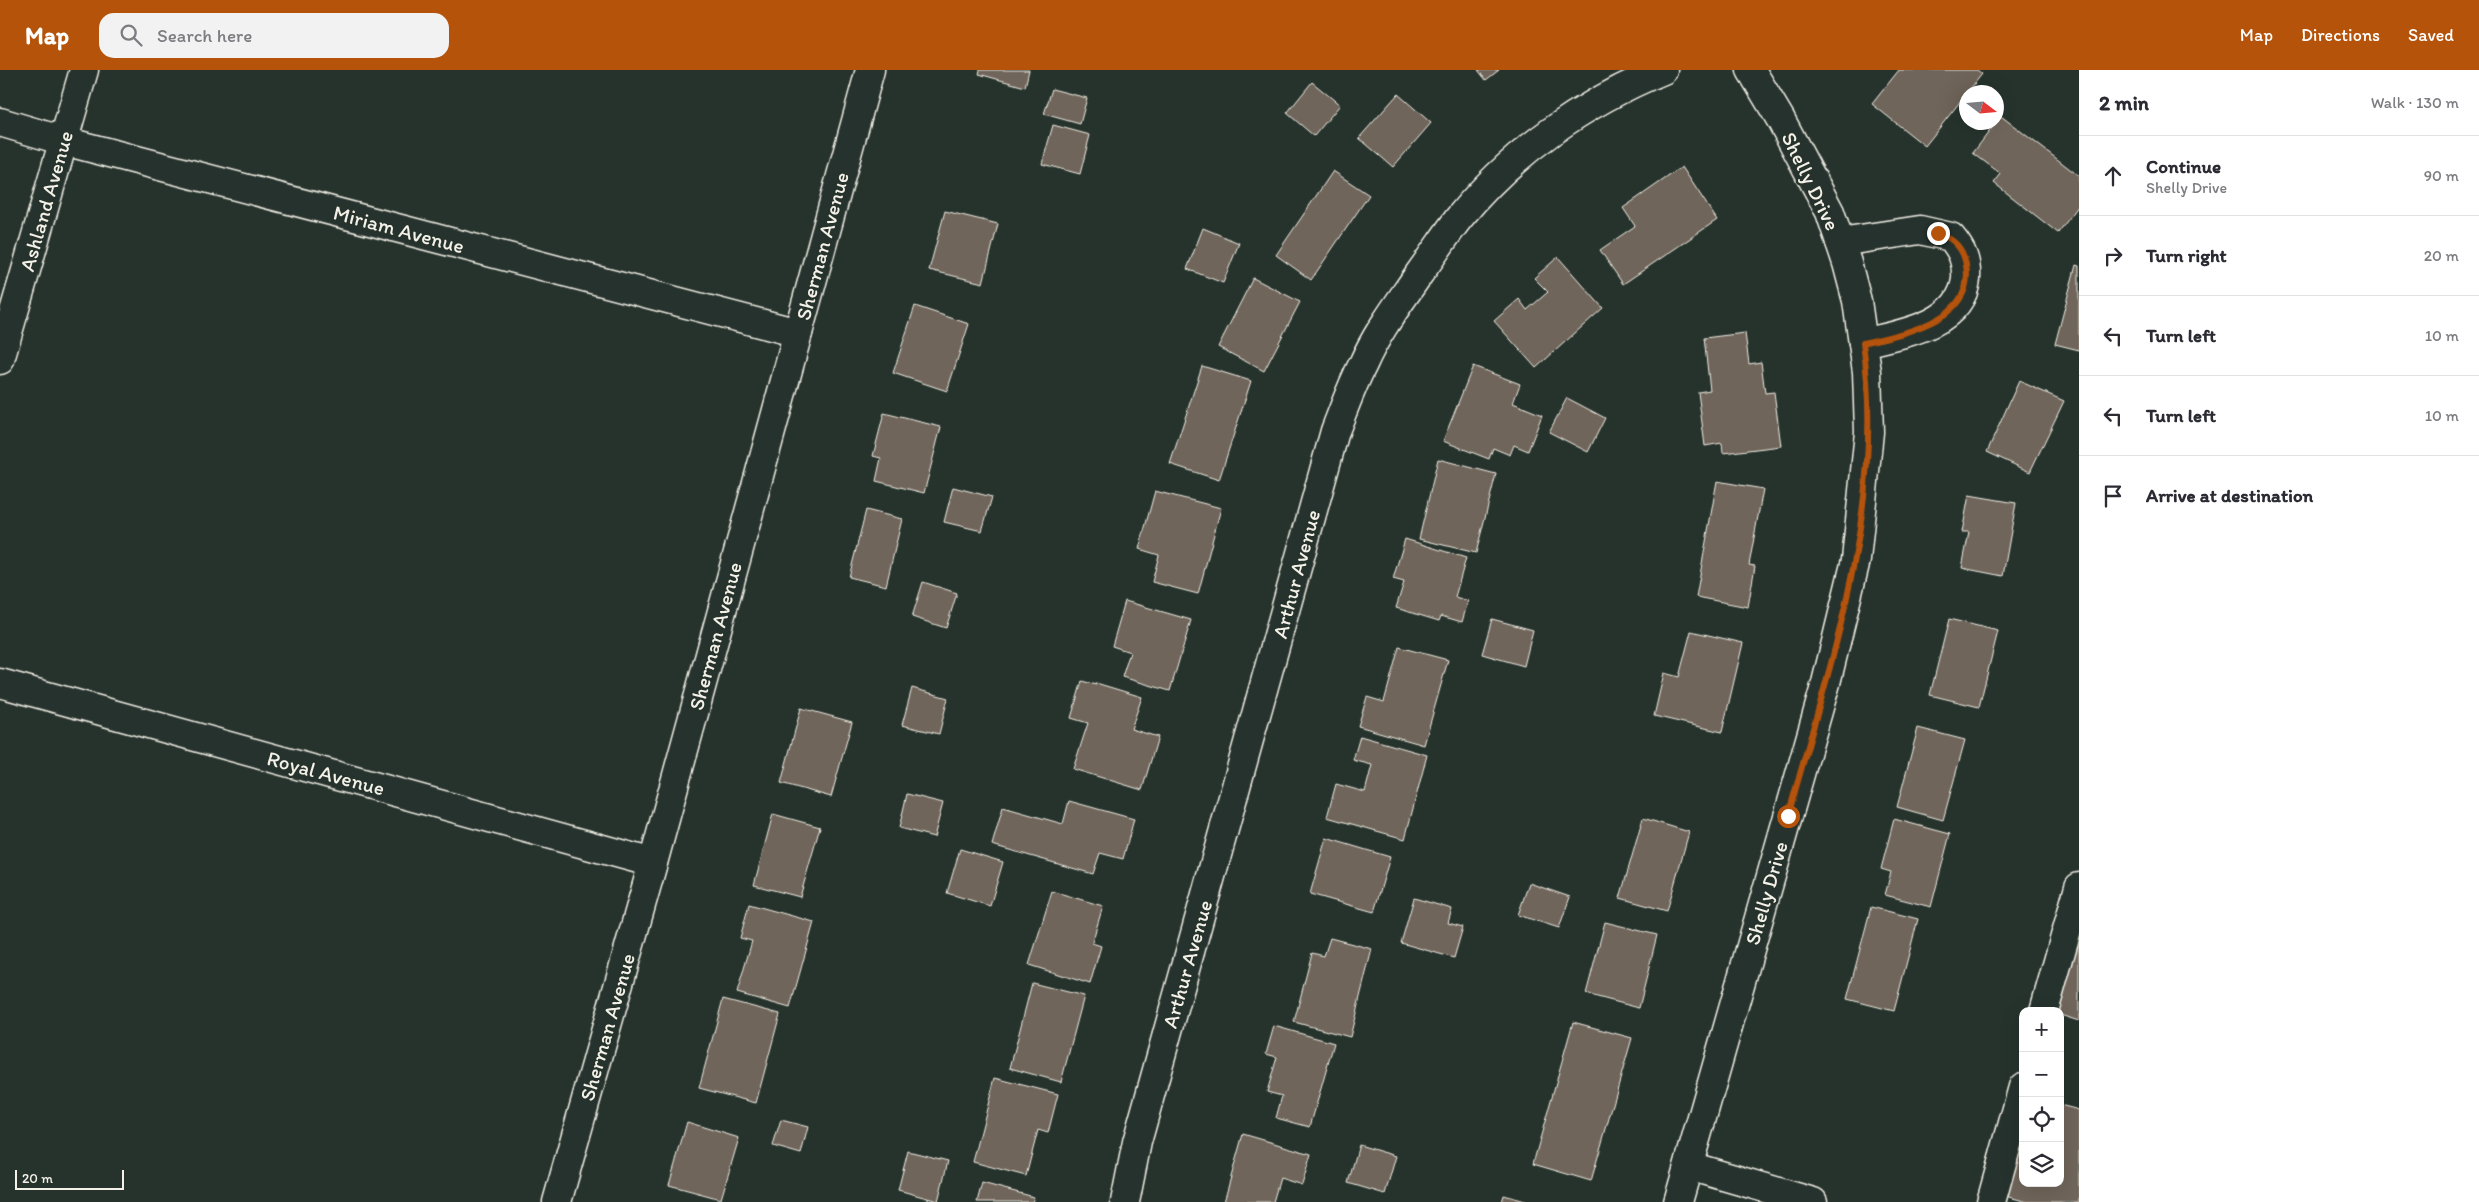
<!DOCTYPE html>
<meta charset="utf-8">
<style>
:root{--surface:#fff;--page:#f2f2f3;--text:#2b2b33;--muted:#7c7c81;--line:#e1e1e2;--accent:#b45309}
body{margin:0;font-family:Itim,sans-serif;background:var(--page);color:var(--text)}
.controls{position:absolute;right:15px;bottom:15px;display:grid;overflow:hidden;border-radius:10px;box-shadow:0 5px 20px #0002}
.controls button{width:45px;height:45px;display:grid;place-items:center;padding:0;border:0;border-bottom:1px solid var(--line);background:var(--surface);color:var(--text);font:25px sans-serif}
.compass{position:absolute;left:1959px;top:15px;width:45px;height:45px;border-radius:50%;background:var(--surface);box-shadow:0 5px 20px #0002;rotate:106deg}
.scale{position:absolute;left:15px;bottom:12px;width:109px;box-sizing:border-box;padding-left:5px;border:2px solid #f4f1e8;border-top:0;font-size:14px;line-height:18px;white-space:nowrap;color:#f4f1e8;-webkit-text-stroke:4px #26332d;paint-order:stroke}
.stop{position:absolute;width:15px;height:15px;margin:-11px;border:4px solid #b45309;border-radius:50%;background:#fff}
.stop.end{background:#b45309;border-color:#fff;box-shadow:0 1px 5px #0008}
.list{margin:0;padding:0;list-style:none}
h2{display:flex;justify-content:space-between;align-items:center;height:65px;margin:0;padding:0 20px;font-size:21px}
h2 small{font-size:16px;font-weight:400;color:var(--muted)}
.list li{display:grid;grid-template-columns:32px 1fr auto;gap:15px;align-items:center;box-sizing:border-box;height:80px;padding:0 20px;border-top:1px solid var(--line)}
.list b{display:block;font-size:19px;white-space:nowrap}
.list p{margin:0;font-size:16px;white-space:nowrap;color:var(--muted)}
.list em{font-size:16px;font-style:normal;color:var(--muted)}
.icon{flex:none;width:28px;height:28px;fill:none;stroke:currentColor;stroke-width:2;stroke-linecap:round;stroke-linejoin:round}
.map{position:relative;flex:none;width:2079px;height:1132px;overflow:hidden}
header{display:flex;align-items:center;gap:30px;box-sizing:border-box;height:70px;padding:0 25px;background:var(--accent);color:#fff}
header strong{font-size:24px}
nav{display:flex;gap:28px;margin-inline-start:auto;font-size:18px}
.search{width:350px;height:45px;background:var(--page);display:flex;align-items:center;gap:12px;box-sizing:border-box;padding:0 18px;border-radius:15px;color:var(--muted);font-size:19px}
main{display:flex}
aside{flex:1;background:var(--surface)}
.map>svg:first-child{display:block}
.building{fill:#70655a;stroke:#f4f1e8}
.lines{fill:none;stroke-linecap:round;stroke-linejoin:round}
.minor-casing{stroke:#f4f1e8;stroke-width:31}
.minor{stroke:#26332d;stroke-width:28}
.route{stroke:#b45309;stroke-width:6}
.labels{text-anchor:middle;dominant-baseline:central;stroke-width:4.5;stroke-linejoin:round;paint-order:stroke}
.street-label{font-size:21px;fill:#f4f1e8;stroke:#26332d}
</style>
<header>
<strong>Map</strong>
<div class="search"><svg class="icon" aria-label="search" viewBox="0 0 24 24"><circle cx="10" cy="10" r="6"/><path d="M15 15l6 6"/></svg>Search here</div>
<nav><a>Map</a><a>Directions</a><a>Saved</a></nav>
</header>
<main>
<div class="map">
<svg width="2079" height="1132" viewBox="0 0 2079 1132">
<rect width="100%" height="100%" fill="#26332d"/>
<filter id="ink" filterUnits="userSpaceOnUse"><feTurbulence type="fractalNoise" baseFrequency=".02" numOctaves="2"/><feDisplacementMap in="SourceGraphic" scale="10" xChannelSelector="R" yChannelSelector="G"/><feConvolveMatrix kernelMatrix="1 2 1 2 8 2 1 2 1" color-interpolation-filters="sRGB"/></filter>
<g filter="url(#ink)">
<g class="building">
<polygon points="980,0 1029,0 1025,17 979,4"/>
<polygon points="1478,0 1499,0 1486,10"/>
<polygon points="1899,0 1977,0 1982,4 1925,76 1872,34"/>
<polygon points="1312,12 1340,35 1314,66 1287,43"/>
<polygon points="1052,19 1087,28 1080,54 1044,44"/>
<polygon points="1398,24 1431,53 1393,97 1359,68"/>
<polygon points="2001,46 2079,106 2079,135 2058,163 1994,113 2001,104 1973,83"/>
<polygon points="1053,55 1090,65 1080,104 1042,94"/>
<polygon points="1682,97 1717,150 1623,214 1600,180 1635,156 1623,138"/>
<polygon points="1333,101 1369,125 1311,210 1276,185"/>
<polygon points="945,141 998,154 983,213 929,200"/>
<polygon points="1203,158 1239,173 1223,213 1187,199"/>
<polygon points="1558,187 1603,238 1536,298 1494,251 1519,229 1527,240 1548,222 1534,208"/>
<polygon points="2076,195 2079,196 2079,280 2055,274"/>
<polygon points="1253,208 1300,232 1264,301 1218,277"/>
<polygon points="915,236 969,254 947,321 893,303"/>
<polygon points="1745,263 1749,294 1761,292 1765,323 1774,322 1781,376 1723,383 1722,373 1705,376 1698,322 1710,320 1704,268"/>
<polygon points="1202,296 1251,311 1219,410 1170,394"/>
<polygon points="1473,296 1520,314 1513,333 1542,345 1528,381 1514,375 1510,385 1493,378 1489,389 1443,371"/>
<polygon points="2019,311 2064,331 2030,402 1987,382"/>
<polygon points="1567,328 1605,348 1588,382 1549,362"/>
<polygon points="884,343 941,357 924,423 876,411 881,388 873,386"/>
<polygon points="1438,389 1496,404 1476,483 1419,469"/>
<polygon points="1717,411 1763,419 1749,495 1755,496 1748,537 1696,527"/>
<polygon points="953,417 992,427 982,461 944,452"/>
<polygon points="1155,421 1221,438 1198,524 1152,512 1159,485 1139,479"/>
<polygon points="1969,425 2016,433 2003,506 1962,498 1969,462 1962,462"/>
<polygon points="866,440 902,449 886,516 849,507"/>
<polygon points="1405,469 1466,488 1455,527 1468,531 1462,552 1441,546 1439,551 1396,538 1404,512 1393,509"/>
<polygon points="923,512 957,523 946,558 912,547"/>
<polygon points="1125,531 1191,550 1170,621 1122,607 1130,582 1112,576"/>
<polygon points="1492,549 1533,560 1524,596 1482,584"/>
<polygon points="1949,549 1998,561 1979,637 1930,625"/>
<polygon points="1691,561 1743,573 1722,662 1654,646 1664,603 1679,607"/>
<polygon points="1399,577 1448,590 1424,675 1358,656 1367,627 1384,632"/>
<polygon points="1082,611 1096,615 1096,613 1142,627 1131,659 1158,667 1142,720 1073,699 1088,653 1071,648"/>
<polygon points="912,618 948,628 939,664 902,655"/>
<polygon points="801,638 852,652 831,727 781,713"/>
<polygon points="1918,658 1965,670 1943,750 1897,737"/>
<polygon points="1360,666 1427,685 1405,769 1327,747 1336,714 1365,722 1372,695 1353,690"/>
<polygon points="907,724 943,733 934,767 899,758"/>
<polygon points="1069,731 1134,749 1123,789 1100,783 1093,804 992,775 1003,737 1063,754"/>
<polygon points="773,744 820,757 800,827 754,815"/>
<polygon points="1643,748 1689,762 1667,841 1620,828"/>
<polygon points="1894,749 1950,764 1931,837 1885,825 1891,802 1881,799"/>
<polygon points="1326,768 1390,787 1374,842 1310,824"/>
<polygon points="960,779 1003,792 990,836 947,823"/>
<polygon points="1529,813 1570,827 1559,858 1518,845"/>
<polygon points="1052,821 1103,836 1092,873 1101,876 1090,914 1029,895"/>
<polygon points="1414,828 1452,839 1448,853 1463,857 1454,888 1401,873"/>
<polygon points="749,834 814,852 790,938 737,923 752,871 740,868"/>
<polygon points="1871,837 1918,849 1894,941 1847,929"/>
<polygon points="1605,852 1657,865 1639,938 1586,924"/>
<polygon points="2079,866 2079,951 2060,945 2060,941 2053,941"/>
<polygon points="1330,868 1372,879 1350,967 1294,952 1312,883 1324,886"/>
<polygon points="1032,913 1084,926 1061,1012 1010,998"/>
<polygon points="723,929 780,944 756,1033 699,1018"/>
<polygon points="1573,952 1632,968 1591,1111 1533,1094"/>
<polygon points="1274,956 1334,973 1310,1057 1276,1048 1282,1026 1267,1022 1277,987 1266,984"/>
<polygon points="995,1008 1058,1024 1048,1063 1038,1060 1026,1106 973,1092"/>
<polygon points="2060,1035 2079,1040 2079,1132 2028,1132 2005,1126 2023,1058 2023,1113 2060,1113"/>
<polygon points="781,1050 808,1057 801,1084 773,1076"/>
<polygon points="687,1052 739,1068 721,1129 669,1115"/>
<polygon points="1243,1064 1311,1084 1302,1115 1280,1108 1273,1132 1224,1132"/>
<polygon points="1359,1075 1396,1086 1385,1124 1348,1113"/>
<polygon points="908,1081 948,1091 938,1131 898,1120"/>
<polygon points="982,1113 1034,1127 1032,1132 977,1132"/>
<polygon points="1504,1125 1529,1132 1502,1132"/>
</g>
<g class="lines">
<defs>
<g id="minor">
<polyline points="0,52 64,71 798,263"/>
<path d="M1840,172L1920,160L1951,167C1962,180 1967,191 1966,209C1961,256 1900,264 1863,273"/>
<polyline points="0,290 84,0"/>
<polyline points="0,613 653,793"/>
<polyline points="2044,941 2079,817"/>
<polyline points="1689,1096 1813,1132"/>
<polyline points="557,1132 653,793 870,0"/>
<path d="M1125,1132L1137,1072L1335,361C1344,338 1352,315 1363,294C1377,262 1400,232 1419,204C1433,185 1445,166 1459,148C1512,82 1585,32 1663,0"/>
<polyline points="1678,1132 1826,613 1856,490 1869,362 1867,302 1857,231 1847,193 1830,142 1781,50 1751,0"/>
<polyline points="1991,1132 2023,1017"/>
</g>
</defs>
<use href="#minor" class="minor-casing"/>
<use href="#minor" class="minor"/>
</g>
</g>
<g class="lines" filter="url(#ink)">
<path class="route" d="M1788,746C1831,592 1886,434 1863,273C1901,264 1976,251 1966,195C1963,178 1954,169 1938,163"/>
</g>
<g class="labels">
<g class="street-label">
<text transform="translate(1811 111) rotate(64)">Shelly Drive</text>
<text transform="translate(46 131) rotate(-74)">Ashland Avenue</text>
<text transform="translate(399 159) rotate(15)">Miriam Avenue</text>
<text transform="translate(822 176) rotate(-75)">Sherman Avenue</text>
<text transform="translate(1296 504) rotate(-75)">Arthur Avenue</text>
<text transform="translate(715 566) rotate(-75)">Sherman Avenue</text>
<text transform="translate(326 703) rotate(15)">Royal Avenue</text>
<text transform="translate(1766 823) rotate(-74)">Shelly Drive</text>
<text transform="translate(1187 894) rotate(-74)">Arthur Avenue</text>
<text transform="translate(607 957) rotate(-74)">Sherman Avenue</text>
</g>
</g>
</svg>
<div class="controls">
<button>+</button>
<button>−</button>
<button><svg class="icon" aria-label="locate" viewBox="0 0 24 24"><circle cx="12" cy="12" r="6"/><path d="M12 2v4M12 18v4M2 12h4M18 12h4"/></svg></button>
<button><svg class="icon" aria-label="layers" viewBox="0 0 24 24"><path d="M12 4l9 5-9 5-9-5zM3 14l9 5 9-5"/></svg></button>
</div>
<svg class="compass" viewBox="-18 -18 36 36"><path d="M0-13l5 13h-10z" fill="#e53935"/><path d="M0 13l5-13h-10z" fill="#7c7c81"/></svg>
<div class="scale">20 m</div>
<div class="stop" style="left:1788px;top:746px"></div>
<div class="stop end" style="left:1938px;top:163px"></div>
</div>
<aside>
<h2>2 min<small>Walk · 130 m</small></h2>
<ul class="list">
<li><svg class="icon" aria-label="ahead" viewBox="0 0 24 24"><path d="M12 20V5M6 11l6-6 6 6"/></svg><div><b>Continue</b><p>Shelly Drive</p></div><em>90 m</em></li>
<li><svg class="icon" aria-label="right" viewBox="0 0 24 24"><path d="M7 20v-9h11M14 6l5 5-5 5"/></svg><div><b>Turn right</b></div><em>20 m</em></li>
<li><svg class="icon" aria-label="left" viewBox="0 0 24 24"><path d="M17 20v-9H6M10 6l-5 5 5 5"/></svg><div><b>Turn left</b></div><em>10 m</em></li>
<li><svg class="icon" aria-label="left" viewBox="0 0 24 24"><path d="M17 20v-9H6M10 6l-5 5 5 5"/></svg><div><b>Turn left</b></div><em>10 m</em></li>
<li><svg class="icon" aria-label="arrive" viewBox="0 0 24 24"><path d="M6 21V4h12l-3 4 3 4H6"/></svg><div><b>Arrive at destination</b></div></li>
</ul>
</aside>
</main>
